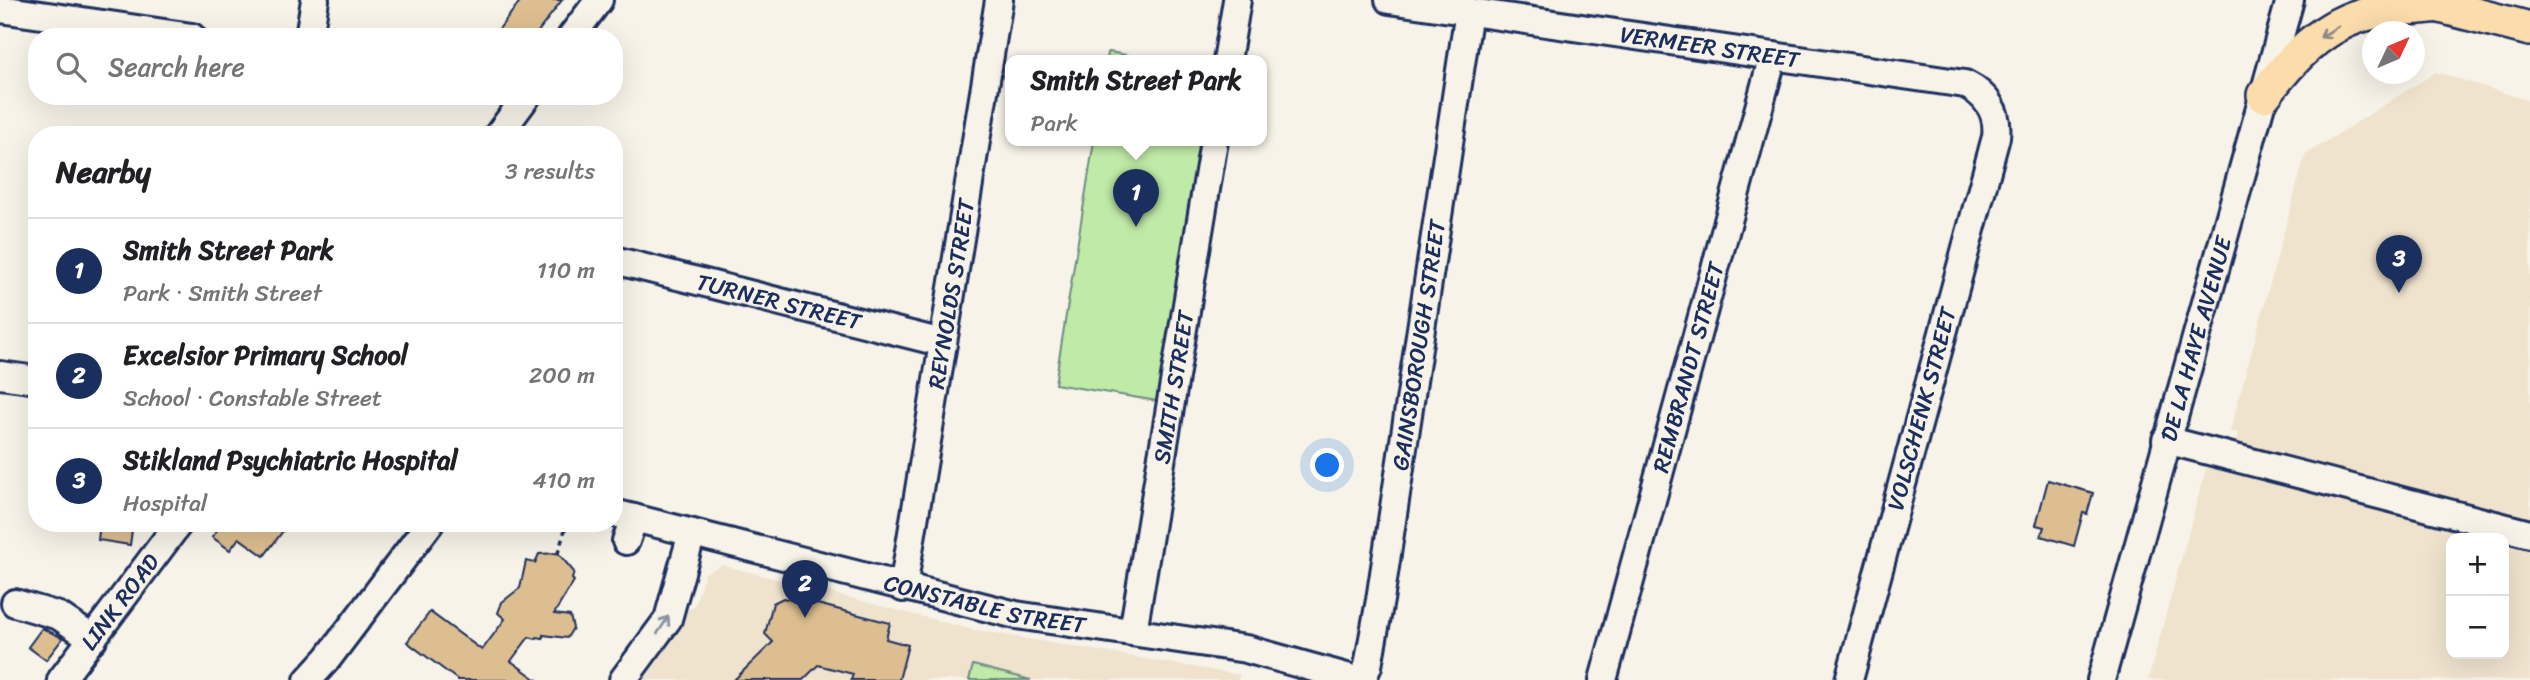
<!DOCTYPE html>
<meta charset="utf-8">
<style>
:root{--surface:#fff;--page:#f6f6f6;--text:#202124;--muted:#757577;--line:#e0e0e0;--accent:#1b2f5e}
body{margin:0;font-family:Sriracha,sans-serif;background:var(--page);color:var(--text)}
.controls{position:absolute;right:21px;bottom:21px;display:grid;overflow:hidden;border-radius:14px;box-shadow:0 7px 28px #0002}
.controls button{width:63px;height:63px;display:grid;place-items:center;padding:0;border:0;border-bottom:2px solid var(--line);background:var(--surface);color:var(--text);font:35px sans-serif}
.compass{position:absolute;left:2362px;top:21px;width:63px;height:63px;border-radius:50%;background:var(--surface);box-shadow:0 7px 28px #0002;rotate:46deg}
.you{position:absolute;left:1328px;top:466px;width:24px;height:24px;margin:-18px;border:5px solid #fff;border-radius:50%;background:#1a73e8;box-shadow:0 0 0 10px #1a73e833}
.badge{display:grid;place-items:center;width:46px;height:46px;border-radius:50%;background:var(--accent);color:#fff;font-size:23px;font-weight:700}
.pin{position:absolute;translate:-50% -58px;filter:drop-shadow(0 2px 4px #0008)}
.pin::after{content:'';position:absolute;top:37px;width:24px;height:21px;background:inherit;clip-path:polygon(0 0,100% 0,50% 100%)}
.popup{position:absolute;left:1005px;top:55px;width:262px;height:91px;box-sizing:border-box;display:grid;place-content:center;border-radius:14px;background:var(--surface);filter:drop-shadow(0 2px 5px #0005);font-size:23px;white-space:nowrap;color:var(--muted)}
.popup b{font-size:26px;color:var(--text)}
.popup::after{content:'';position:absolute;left:50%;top:100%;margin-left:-14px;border:14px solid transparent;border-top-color:var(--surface)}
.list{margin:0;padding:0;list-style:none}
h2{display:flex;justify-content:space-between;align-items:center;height:91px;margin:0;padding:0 28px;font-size:30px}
h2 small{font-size:23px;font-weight:400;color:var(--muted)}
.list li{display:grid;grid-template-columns:46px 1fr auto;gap:21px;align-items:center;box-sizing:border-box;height:105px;padding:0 28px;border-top:2px solid var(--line)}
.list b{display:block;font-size:26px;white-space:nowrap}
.list p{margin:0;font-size:23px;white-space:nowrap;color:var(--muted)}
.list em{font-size:23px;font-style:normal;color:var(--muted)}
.icon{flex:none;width:38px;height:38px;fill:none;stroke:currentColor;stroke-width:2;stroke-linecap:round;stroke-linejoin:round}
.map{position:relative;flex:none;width:2530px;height:680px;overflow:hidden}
.search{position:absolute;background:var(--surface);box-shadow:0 7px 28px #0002;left:28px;top:28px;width:595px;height:77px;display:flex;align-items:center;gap:18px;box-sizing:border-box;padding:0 24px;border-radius:28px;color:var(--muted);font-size:26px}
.panel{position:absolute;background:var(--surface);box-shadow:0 7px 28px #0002;left:28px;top:126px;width:595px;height:406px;border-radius:28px}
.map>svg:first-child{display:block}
.built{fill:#efe3ce;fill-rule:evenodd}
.green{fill:#c0eaa7;stroke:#6e8c82;stroke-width:2}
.building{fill:#ddbe90;stroke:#1b2f5e;stroke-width:2}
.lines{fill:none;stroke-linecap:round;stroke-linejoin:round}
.minor-casing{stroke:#1b2f5e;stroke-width:32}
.major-casing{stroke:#1b2f5e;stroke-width:38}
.path{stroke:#1b2f5e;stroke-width:3.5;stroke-dasharray:5 5;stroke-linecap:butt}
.minor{stroke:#f7f3e8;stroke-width:26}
.major{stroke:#fbdcab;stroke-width:33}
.oneway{stroke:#8b8684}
.oneway2{stroke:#8991a3}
.labels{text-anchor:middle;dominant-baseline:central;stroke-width:7;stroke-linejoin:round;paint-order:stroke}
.street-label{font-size:23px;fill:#1b2f5e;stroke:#f7f3e8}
</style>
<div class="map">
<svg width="2530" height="680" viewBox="0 0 2530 680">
<rect width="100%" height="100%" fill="#f7f3e8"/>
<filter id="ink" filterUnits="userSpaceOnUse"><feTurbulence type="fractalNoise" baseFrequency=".0143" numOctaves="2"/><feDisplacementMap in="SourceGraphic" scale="14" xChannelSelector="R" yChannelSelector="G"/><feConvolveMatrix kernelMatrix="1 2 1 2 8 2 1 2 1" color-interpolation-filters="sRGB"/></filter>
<g filter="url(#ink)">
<g class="built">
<path d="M2436,72L2530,101V680H2148L2207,465L2230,467L2238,433L2230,431L2305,155ZM2451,538H2504V654H2451Z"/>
<polygon points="722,565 970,629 1240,675 1238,680 641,680 681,626 686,610 694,607 705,573"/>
</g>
<g class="green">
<polygon points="1108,52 1109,52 1161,61 1107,61"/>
<polygon points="1094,141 1205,141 1163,402 1055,384"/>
<polygon points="973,665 1031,680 969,680"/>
</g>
<g class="building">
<polygon points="521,0 562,0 534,37 493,37"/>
<polygon points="2048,480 2093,493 2087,514 2083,513 2074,546 2041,536 2044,527 2036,525"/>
<polygon points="100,523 133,523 130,545 98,540"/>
<polygon points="219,523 252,523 261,530 267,523 289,523 264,556 239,538 230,550 212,537 221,525"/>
<polygon points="558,553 574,572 572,579 574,581 554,614 570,616 573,628 567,638 543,635 543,638 537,637 536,639 529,637 511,661 537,680 458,680 407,642 430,612 482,650 505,619 498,613 502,602 520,588 526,561 535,563 539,554"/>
<polygon points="783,598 801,602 802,600 890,623 886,639 908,645 899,680 851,680 853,674 818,665 803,680 734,680 773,642 765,634 773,603"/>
<polygon points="42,628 63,638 46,660 28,647"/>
</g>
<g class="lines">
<defs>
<g id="minor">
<path id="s1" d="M1389,0L1965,84C1987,95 1999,112 1996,137L1849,680"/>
<polyline points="0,9 192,37"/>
<polyline points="309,37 315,0"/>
<polyline points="571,37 599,0"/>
<polyline points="1227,61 1237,0"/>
<polyline points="498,135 527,96"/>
<path id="s2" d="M614,260L943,343"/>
<polyline points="0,375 37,380"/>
<polyline points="2166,440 2530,534"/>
<path id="s3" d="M614,513L1016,615L1246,649L1357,680"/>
<polyline points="626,541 634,518"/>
<path id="s4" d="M903,588L999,0"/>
<polyline points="15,603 59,616 93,639"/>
<path id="s5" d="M1133,632L1214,141"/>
<path id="s6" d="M61,680L179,523"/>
<polyline points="308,680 328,658 430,523"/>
<polyline points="623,680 668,619 692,533"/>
<path id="s7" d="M1362,680L1368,666L1380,600L1469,11"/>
<path id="s8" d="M1603,680L1773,56"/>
<path id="s9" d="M2101,680L2290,0"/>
</g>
<g id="major">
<polyline points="2421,1 2530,29"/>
<path d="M2264,95C2291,59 2324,23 2370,13C2393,8 2418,8 2441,5"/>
</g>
</defs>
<use href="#minor" class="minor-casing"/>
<use href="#major" class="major-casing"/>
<polyline class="path" points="558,553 567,523"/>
<use href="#minor" class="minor"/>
<use href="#major" class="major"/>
</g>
<defs><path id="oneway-shaft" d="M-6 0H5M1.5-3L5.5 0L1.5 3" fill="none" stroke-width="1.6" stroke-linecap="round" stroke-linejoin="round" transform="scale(1.75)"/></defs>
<use class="oneway" href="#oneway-shaft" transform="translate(2329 32) rotate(148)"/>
<use class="oneway2" href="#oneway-shaft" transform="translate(663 625) rotate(-57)"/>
</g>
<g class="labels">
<g class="street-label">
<text stroke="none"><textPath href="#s1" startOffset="324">VERMEER STREET</textPath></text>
<text stroke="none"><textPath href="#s4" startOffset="298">REYNOLDS STREET</textPath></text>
<text stroke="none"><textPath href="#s2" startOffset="170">TURNER STREET</textPath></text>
<text stroke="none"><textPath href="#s9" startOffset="354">DE LA HAYE AVENUE</textPath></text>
<text stroke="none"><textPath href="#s7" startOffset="340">GAINSBOROUGH STREET</textPath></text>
<text stroke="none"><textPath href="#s8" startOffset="324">REMBRANDT STREET</textPath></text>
<text stroke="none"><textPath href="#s5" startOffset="248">SMITH STREET</textPath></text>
<text transform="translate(1922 409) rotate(-75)">VOLSCHENK STREET</text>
<text stroke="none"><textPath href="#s6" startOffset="98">LINK ROAD</textPath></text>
<text stroke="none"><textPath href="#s3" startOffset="382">CONSTABLE STREET</textPath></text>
</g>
</g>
</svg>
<div class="controls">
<button>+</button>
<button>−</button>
</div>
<svg class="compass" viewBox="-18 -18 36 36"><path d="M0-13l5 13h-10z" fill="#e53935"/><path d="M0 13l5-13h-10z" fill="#757577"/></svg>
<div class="you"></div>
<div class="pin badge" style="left:1136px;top:227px">1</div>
<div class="popup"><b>Smith Street Park</b>Park</div>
<div class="pin badge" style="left:805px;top:618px">2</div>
<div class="pin badge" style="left:2399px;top:293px">3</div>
<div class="search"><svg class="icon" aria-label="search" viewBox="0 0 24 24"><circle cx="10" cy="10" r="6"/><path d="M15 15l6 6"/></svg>Search here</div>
<section class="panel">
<h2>Nearby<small>3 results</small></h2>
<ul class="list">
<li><span class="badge">1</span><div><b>Smith Street Park</b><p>Park · Smith Street</p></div><em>110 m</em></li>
<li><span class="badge">2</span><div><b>Excelsior Primary School</b><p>School · Constable Street</p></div><em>200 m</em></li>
<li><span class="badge">3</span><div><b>Stikland Psychiatric Hospital</b><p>Hospital</p></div><em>410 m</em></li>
</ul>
</section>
</div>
